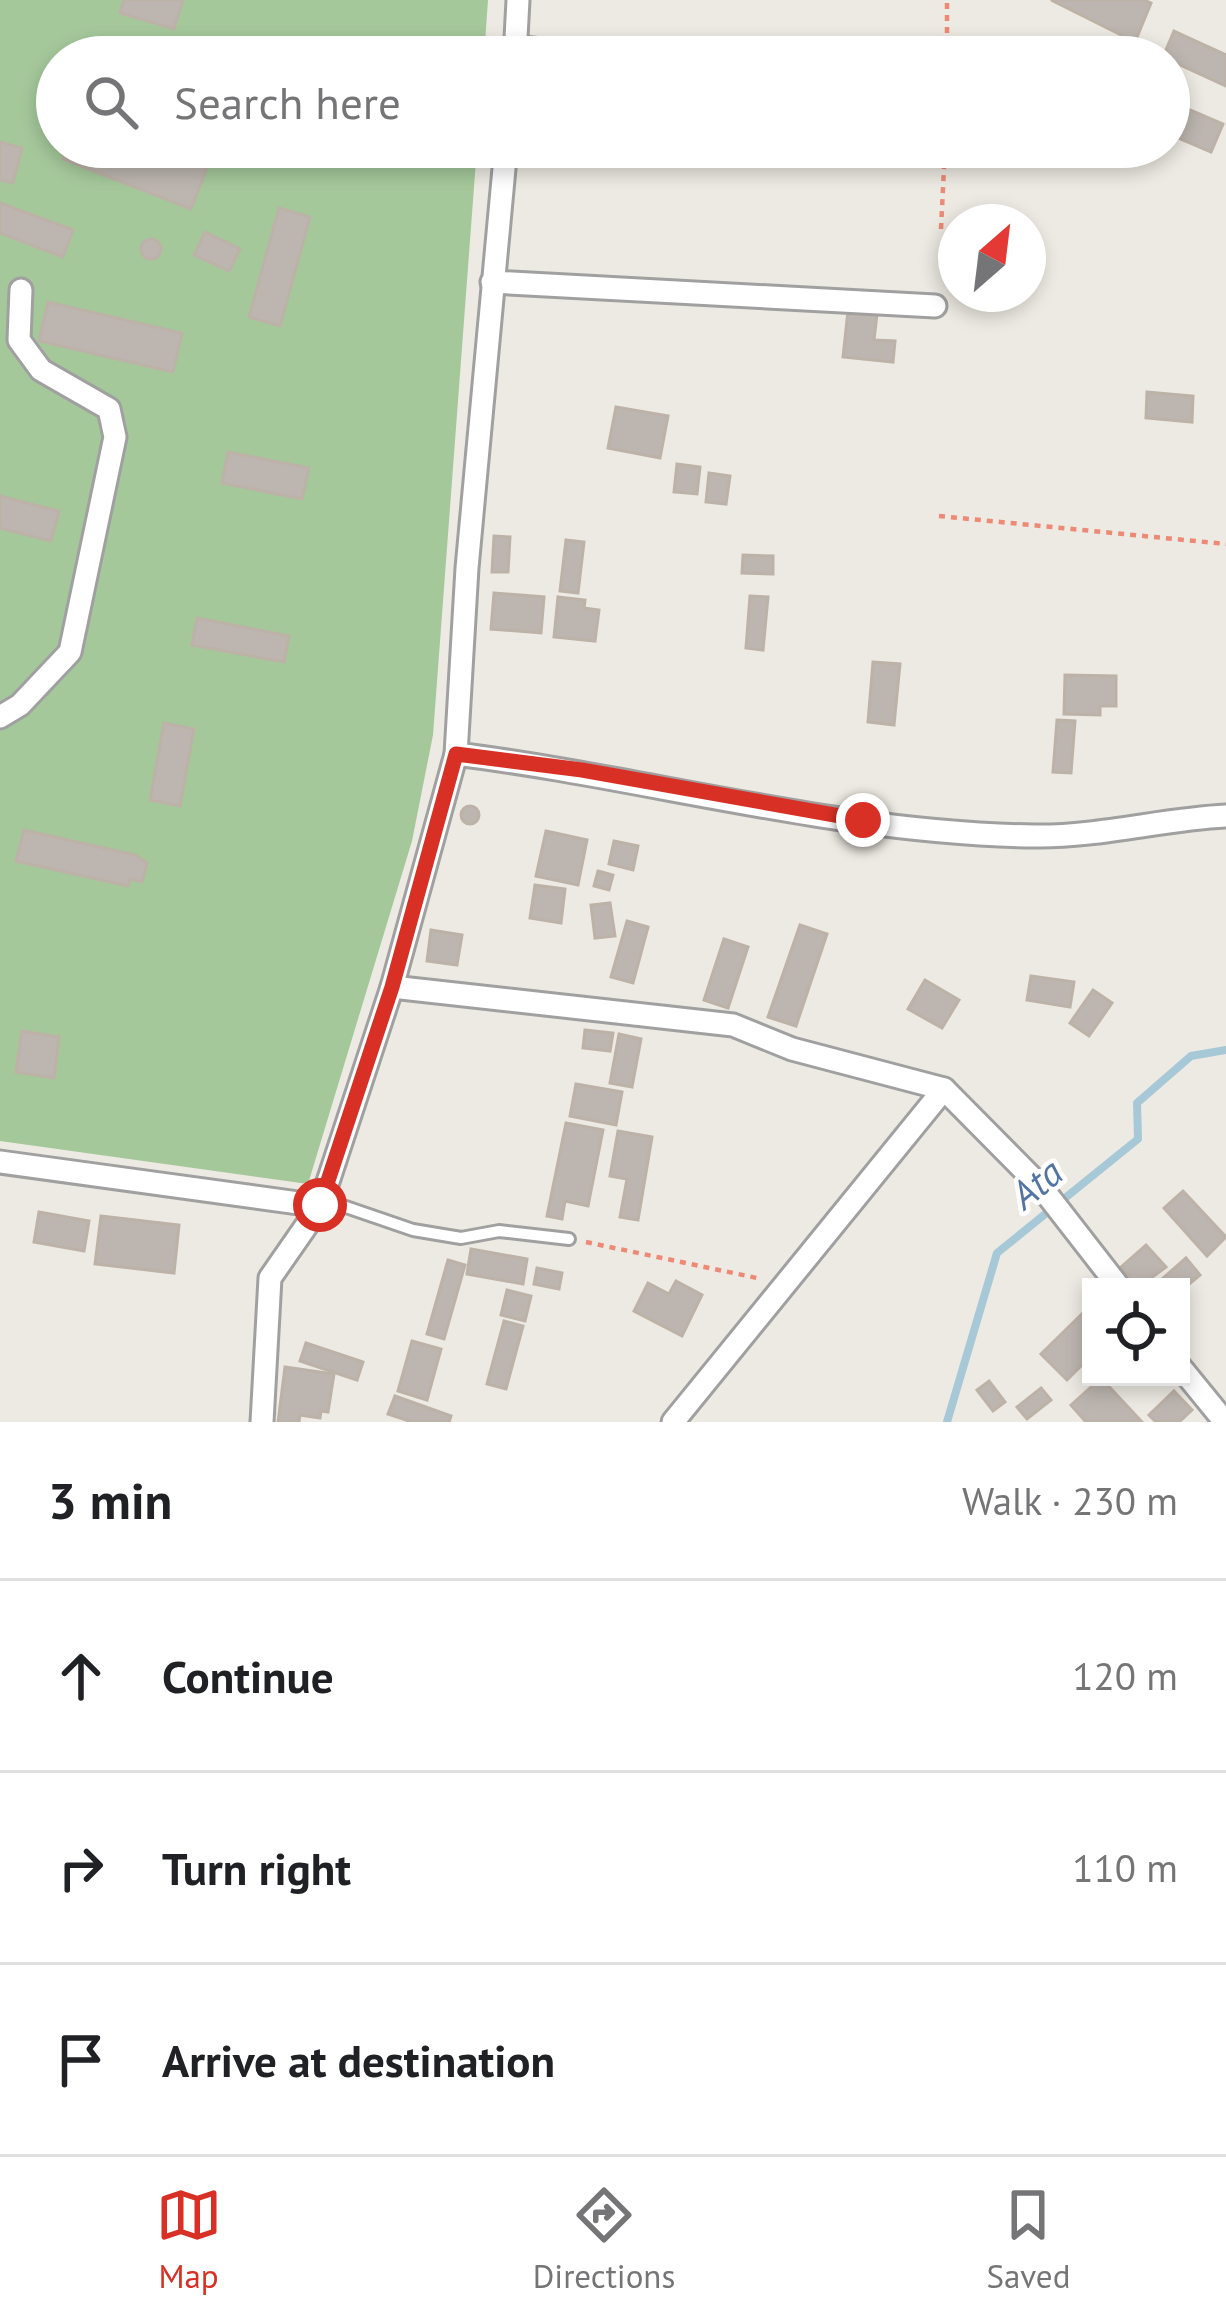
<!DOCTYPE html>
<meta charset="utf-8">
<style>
:root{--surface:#fff;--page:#f6f6f6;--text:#202124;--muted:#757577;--line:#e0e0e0;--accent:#d93025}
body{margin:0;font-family:"PT Sans",sans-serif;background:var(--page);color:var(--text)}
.controls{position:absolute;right:36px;bottom:36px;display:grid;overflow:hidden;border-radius:0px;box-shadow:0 6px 18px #0003}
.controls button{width:108px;height:108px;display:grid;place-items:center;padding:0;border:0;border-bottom:3px solid var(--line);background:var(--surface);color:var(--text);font:60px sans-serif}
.compass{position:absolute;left:938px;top:204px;width:108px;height:108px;border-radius:50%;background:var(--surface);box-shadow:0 6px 18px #0003;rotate:28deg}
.stop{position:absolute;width:36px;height:36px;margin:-27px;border:9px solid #d93025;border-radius:50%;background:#fff}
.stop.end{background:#d93025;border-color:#fff;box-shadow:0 3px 12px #0008}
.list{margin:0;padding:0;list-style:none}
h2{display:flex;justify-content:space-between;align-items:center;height:156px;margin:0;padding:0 48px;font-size:51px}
h2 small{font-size:39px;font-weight:400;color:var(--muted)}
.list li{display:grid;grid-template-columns:78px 1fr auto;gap:36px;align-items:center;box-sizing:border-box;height:192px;padding:0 48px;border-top:3px solid var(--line)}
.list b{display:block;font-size:45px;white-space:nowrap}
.list em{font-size:39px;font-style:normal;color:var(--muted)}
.icon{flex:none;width:66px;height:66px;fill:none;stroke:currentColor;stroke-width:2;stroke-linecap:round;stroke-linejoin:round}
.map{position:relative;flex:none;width:1226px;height:1422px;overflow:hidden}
.search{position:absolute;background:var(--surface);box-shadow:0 6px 18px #0003;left:36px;right:36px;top:36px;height:132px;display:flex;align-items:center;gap:30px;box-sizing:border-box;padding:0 42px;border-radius:66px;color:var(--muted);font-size:45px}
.sheet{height:732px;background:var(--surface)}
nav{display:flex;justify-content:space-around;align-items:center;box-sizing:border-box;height:168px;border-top:3px solid var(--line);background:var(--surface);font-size:33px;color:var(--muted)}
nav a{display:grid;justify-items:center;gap:6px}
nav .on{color:var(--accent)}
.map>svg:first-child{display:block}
.forest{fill:#a5c89b}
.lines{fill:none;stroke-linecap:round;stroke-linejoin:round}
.stream{stroke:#a7c9d7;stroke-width:8}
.building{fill:#bdb6b0;stroke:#bdb2a7;stroke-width:3}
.service-casing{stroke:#a0a0a0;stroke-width:16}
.minor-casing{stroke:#a0a0a0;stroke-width:27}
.path{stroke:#ed8974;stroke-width:4.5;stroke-dasharray:6 6;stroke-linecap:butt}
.service{stroke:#fff;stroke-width:10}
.minor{stroke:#fff;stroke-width:21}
.route{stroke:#d93025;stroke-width:15}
.labels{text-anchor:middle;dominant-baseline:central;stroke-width:9;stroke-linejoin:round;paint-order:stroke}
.water-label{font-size:39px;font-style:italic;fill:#5275a3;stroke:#fff}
</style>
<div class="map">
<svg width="1226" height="1422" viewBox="0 0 1226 1422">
<rect width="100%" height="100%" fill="#edeae3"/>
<polygon class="forest" points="0,0 488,0 484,57 57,57 57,147 477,147 433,735 412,841 308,1184 0,1141"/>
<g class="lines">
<polyline class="stream" points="947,1422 997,1253 1138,1139 1137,1103 1191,1056 1226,1050"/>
</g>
<g class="building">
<polygon points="124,0 183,0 174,29 120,13"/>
<polygon points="1051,0 1144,0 1151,3 1135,42"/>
<polygon points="1174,31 1226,55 1226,86 1163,57"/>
<polygon points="1169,101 1223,124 1211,152 1169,134"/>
<polygon points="0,142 22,148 13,183 0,180"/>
<polygon points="68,147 153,147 207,168 191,209 63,159"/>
<polygon points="0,203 73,230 63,257 0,233"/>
<polygon points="279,208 310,217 280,326 249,317"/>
<polygon points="205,232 240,249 229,271 194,255"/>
<circle cx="151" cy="249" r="10"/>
<polygon points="48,302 182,333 173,372 39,341"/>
<polygon points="848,311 877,314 874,340 895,341 893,362 843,357"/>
<polygon points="1147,392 1193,396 1192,422 1146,418"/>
<polygon points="616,407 668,416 660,458 608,448"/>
<polygon points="228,452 309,468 302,499 222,483"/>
<polygon points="677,464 700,467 697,494 674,492"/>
<polygon points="709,473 730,476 726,504 706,502"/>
<polygon points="0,496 59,511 51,541 0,528"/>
<polygon points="494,536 510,537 508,572 492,572"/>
<polygon points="566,540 584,542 578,593 560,591"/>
<polygon points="743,555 773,556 773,574 742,573"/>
<polygon points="494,593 544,597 541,633 491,629"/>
<polygon points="750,596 768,597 763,650 746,648"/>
<polygon points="558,597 585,600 584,608 599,610 595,641 554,637"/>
<polygon points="197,618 289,636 284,662 192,645"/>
<polygon points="873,662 900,664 894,725 868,722"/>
<polygon points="1065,675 1116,676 1116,706 1100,706 1100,715 1064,714"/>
<polygon points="1057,720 1075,721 1071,773 1053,772"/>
<polygon points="164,723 194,729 180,806 150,800"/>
<circle cx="470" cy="815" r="9"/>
<polygon points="24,830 135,855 147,863 142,882 130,879 128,886 16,861"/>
<polygon points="546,831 587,840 578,885 536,876"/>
<polygon points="614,841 638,846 633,870 609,864"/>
<polygon points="598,871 613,875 609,890 594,886"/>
<polygon points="535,885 565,889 561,923 530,918"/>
<polygon points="610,903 615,936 595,938 591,905"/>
<polygon points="627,921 648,927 633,983 611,977"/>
<polygon points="800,925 827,934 796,1026 768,1017"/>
<polygon points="431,930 462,935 457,965 427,961"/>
<polygon points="724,939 748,947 728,1008 704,1000"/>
<polygon points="1031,976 1074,982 1070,1007 1027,1000"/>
<polygon points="925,980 959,1000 942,1028 908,1009"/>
<polygon points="1093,990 1112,1003 1089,1036 1070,1023"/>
<polygon points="585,1030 613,1033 610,1051 583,1048"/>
<polygon points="22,1031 59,1037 54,1078 16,1072"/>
<polygon points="619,1034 641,1039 632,1087 610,1083"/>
<polygon points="576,1084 622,1092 616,1125 570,1116"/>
<polygon points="566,1123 603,1130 588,1206 565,1201 562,1219 547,1216"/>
<polygon points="618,1131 652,1137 638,1220 620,1217 627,1179 610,1176"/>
<polygon points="1183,1191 1226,1237 1207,1256 1164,1208"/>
<polygon points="39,1212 89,1221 84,1251 34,1242"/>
<polygon points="101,1216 179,1225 174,1273 95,1264"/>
<polygon points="1146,1245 1166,1267 1139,1287 1121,1267"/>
<polygon points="471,1249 527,1259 523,1284 467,1274"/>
<polygon points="1186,1258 1200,1275 1181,1291 1153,1287"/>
<polygon points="448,1260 465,1265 444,1339 427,1334"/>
<polygon points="537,1268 562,1273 559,1289 534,1284"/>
<polygon points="676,1281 702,1295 682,1336 634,1311 648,1283 669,1294"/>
<polygon points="507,1290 531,1296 525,1321 501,1315"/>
<polygon points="1091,1305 1091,1356 1067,1380 1041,1354"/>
<polygon points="504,1321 523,1326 506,1389 487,1384"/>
<polygon points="412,1341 441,1349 427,1400 398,1391"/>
<polygon points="306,1343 363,1362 357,1380 300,1361"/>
<polygon points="285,1367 334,1374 328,1412 321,1411 320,1418 300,1415 299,1422 278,1422"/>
<polygon points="1101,1378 1142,1422 1086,1422 1071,1405"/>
<polygon points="989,1381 1005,1402 993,1411 977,1390"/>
<polygon points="1041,1388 1051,1400 1027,1419 1017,1407"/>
<polygon points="1174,1391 1192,1410 1179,1422 1156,1422 1149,1415"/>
<polygon points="395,1396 451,1416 449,1422 412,1422 388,1414"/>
</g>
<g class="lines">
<defs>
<polyline id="service" points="320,1206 346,1207 413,1230 461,1238 499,1231 569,1239"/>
<g id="minor">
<polyline points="516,47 597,57"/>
<polyline points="515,57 518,0"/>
<polyline points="492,282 935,306"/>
<polyline points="0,717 20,705 70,652 115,437 109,409 41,370 19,340 21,290"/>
<path d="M456,754C648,778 841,834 1035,836C1098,837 1163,819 1226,816"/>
<polyline points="392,987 733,1025 792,1049 944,1089 1042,1188 1119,1287"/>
<polyline points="0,1162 320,1206"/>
<polyline points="1181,1368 1225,1422"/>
<polyline points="262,1422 270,1278 320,1206 392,987 456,754 467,568 506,147"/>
<polyline points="673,1422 944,1089"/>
</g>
</defs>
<use href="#service" class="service-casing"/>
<use href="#minor" class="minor-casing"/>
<g class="path">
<polyline points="947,57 947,0"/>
<polyline points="941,229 945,147"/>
<polyline points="939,516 1226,544"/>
<polyline points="586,1242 757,1278"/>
</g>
<use href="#service" class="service"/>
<use href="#minor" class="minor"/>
</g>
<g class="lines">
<polyline class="route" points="320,1205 392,987 456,754 582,770 863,820"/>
</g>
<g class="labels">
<g class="water-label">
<text transform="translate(1036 1183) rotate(-39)">Ata</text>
</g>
</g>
</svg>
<div class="controls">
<button><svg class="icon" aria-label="locate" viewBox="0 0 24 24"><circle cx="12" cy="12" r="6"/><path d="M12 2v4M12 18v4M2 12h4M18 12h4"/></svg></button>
</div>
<svg class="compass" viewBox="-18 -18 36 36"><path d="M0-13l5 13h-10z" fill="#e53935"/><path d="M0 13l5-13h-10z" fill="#757577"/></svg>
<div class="stop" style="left:320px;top:1205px"></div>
<div class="stop end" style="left:863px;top:820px"></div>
<div class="search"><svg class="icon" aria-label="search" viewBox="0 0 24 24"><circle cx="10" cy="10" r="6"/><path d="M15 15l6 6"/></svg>Search here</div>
</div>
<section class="sheet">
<h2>3 min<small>Walk · 230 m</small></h2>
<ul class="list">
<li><svg class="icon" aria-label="ahead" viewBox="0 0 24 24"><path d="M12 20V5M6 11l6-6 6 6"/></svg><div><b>Continue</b></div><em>120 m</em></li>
<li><svg class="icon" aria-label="right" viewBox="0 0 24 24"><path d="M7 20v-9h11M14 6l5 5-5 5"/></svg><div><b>Turn right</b></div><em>110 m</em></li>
<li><svg class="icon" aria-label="arrive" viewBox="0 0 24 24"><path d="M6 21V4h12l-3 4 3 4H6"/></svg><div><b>Arrive at destination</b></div></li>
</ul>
</section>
<nav>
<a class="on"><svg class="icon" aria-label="map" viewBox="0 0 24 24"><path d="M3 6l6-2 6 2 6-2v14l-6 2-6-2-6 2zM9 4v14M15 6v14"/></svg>Map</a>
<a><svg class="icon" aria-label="directions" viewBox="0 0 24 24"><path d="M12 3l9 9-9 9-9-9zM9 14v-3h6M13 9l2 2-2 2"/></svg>Directions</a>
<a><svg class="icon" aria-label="saved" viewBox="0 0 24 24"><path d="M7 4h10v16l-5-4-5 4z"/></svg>Saved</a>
</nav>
